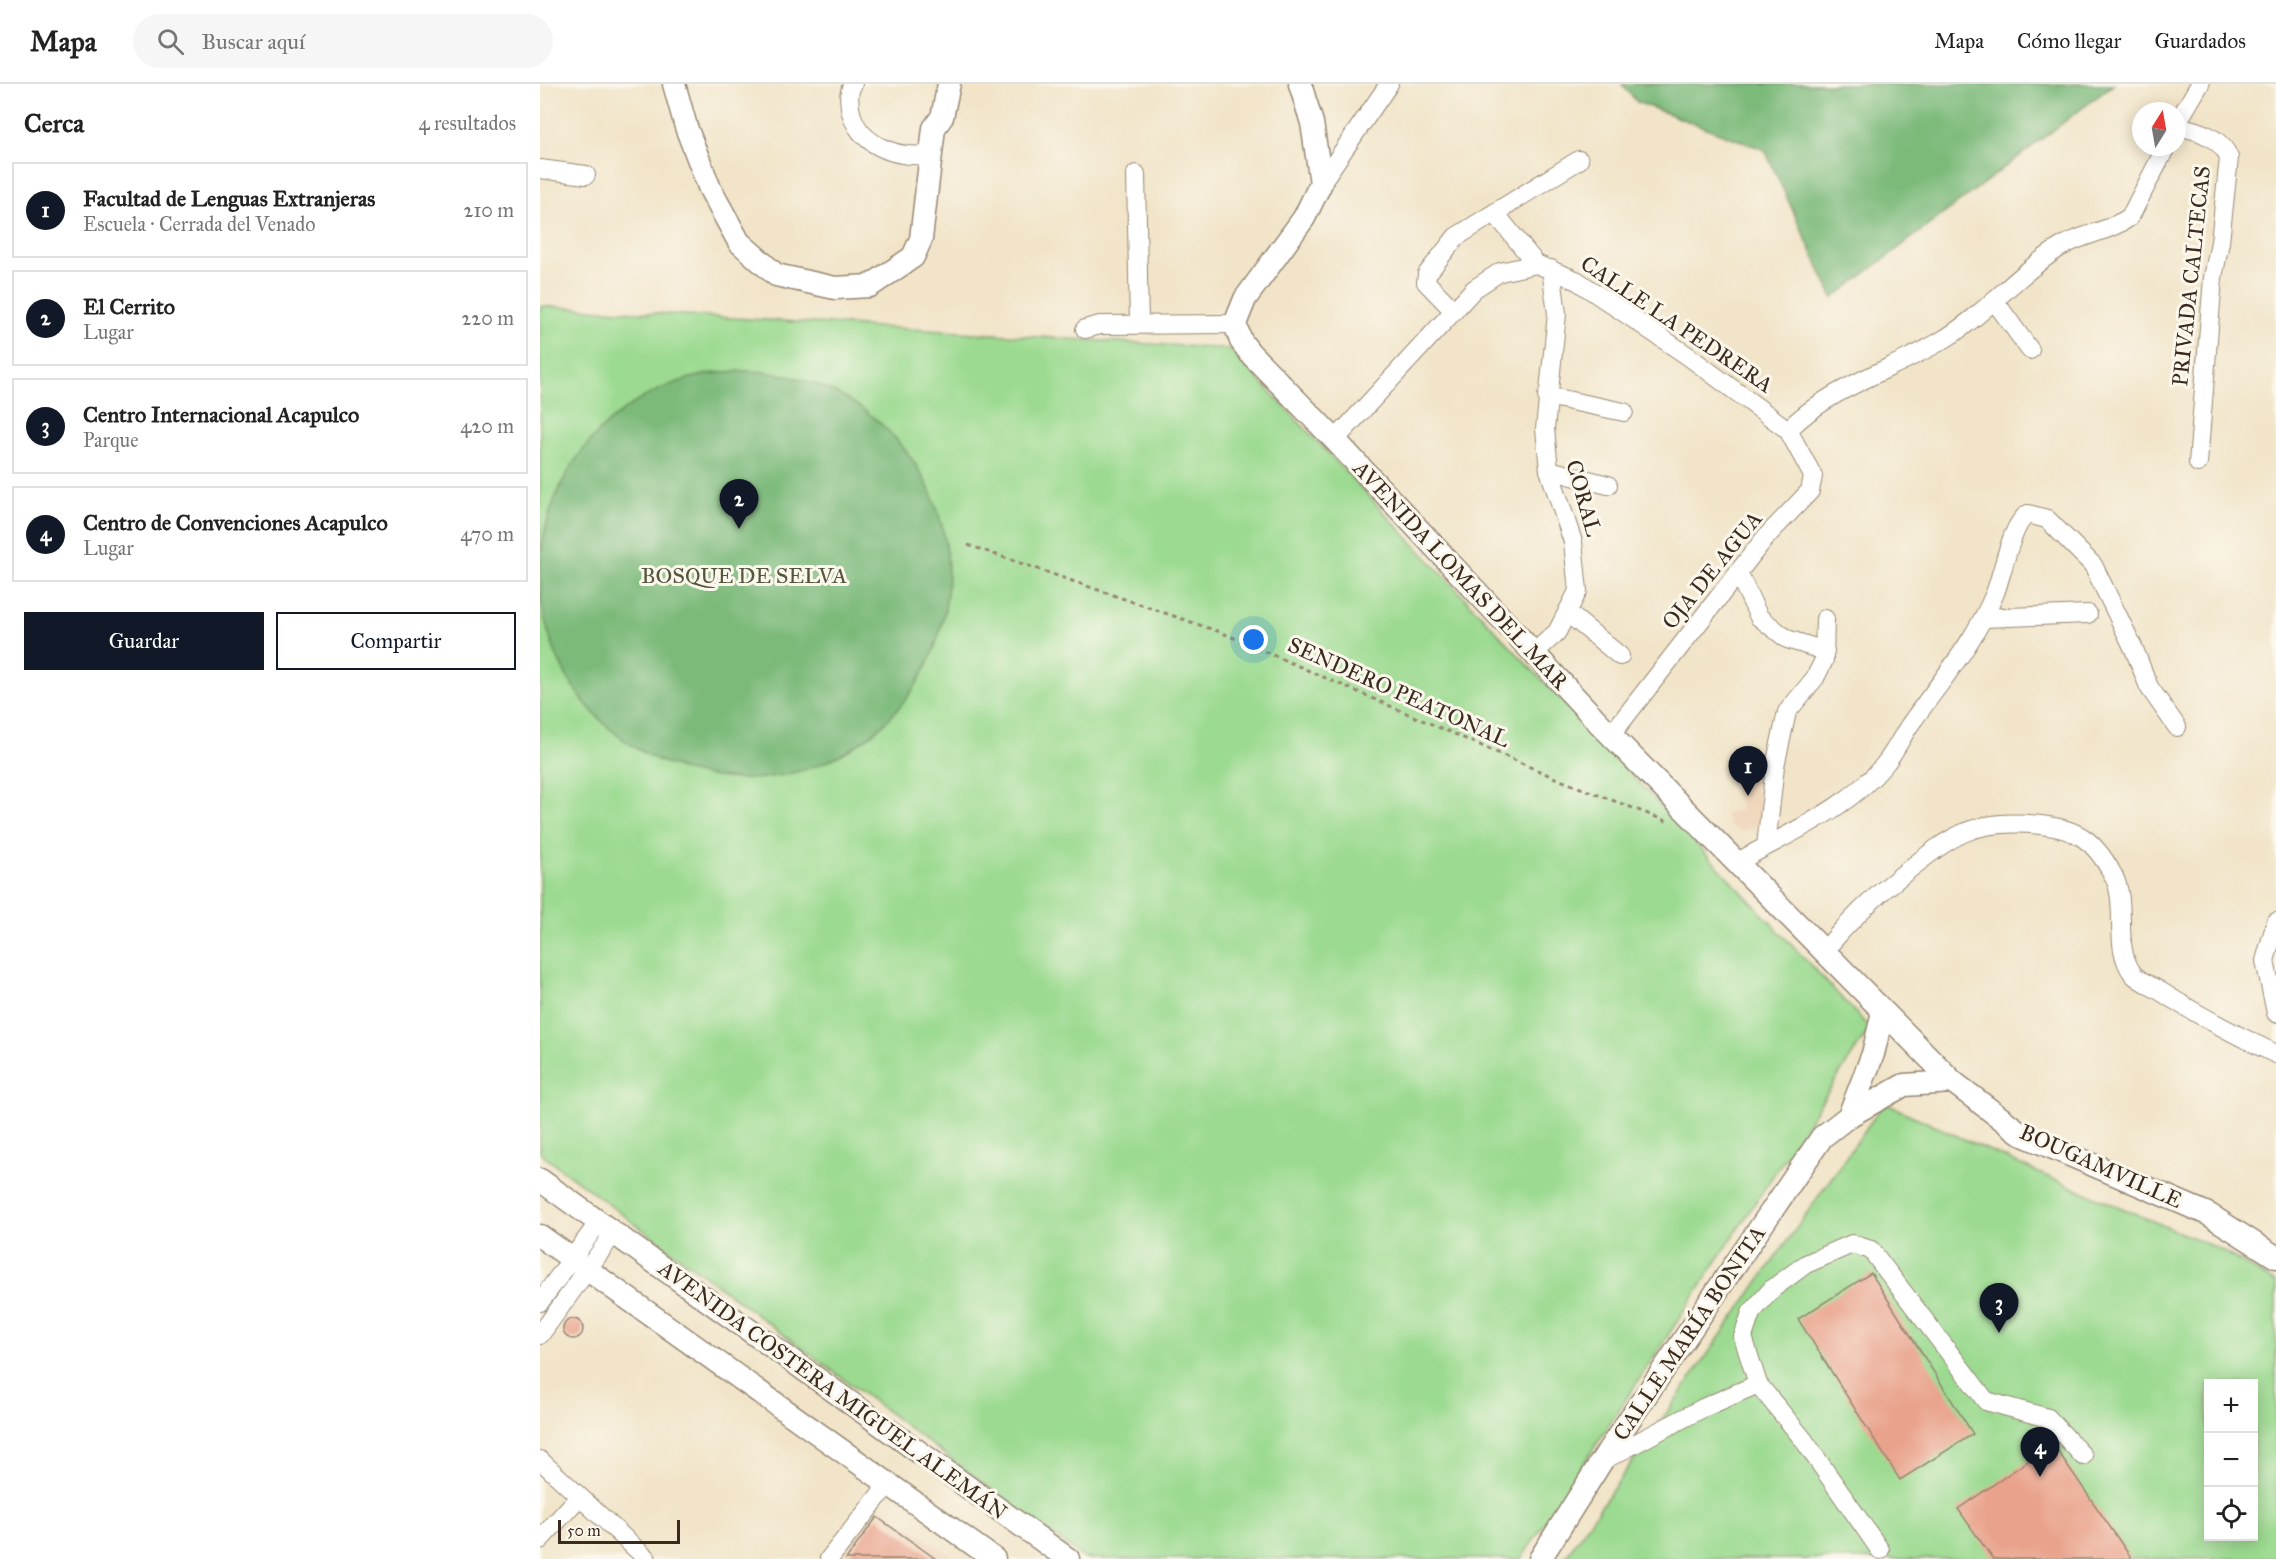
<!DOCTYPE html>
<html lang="es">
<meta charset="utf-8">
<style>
:root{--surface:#fff;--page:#f6f6f6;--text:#222;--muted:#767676;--line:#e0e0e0;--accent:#111827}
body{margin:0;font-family:"IM FELL Great Primer",serif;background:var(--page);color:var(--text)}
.controls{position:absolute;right:18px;bottom:18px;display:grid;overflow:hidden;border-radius:0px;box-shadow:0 3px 15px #0003}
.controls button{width:54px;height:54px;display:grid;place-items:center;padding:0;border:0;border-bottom:2px solid var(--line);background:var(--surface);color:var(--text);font:30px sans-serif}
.compass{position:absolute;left:1592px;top:18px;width:54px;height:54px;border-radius:50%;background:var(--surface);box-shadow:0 3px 15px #0003;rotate:11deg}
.scale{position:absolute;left:18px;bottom:15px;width:122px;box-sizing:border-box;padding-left:6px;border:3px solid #3b2a1e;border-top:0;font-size:16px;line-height:21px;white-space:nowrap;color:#3b2a1e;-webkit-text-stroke:4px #fbf7ec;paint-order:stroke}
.you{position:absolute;left:714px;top:556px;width:21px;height:21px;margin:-15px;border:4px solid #fff;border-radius:50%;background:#1a73e8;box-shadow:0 0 0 9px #1a73e833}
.badge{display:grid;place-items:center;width:39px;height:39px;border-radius:50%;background:var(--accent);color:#fff;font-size:20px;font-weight:700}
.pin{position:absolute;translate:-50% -50px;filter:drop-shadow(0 2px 3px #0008)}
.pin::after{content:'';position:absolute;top:32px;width:21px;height:18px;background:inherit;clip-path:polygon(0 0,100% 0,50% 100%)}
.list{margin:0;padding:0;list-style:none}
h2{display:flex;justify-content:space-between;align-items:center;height:78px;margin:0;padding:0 24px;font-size:26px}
h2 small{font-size:20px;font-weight:400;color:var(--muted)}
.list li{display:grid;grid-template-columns:39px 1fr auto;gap:18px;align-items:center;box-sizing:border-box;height:96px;margin:0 12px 12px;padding:0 12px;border:2px solid var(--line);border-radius:0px}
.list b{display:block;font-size:22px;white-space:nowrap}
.list p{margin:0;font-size:20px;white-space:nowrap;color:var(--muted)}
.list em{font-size:20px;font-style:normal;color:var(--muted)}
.actions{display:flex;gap:12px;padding:18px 24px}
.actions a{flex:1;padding:14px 0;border:2px solid var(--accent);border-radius:0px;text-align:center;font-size:21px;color:var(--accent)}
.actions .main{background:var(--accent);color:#fff}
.icon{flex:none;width:33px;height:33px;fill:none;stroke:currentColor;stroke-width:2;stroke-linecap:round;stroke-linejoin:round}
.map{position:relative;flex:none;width:1736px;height:1475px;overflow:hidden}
header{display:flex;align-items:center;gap:36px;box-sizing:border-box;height:84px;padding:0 30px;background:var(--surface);border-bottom:2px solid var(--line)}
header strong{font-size:28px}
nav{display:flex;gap:33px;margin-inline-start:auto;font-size:21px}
.search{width:420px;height:54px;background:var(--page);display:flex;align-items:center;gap:15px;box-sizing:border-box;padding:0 21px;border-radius:33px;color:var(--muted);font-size:22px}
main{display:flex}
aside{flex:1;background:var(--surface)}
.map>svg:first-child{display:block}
.built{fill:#efd6bb}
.green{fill:#9bda90;stroke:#6b8257;stroke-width:1.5;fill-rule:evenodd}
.forest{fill:#7cba7a;stroke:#5c724c;stroke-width:1.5}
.building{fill:#e9a28b}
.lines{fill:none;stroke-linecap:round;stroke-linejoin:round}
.minor-casing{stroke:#968773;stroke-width:20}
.major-casing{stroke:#968773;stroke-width:25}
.path{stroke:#968773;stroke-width:3;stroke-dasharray:4.5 4.5;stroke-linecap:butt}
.minor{stroke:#fff;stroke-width:18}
.major{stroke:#fff;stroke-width:22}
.labels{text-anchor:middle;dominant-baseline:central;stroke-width:6;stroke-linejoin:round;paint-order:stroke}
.street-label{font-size:22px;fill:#3b2a1e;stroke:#fbf7ec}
.park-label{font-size:22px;fill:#53563a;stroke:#fbf7ec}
</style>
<header>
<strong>Mapa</strong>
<div class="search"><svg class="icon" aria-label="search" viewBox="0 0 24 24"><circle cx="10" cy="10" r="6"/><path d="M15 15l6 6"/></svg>Buscar aquí</div>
<nav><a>Mapa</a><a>Cómo llegar</a><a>Guardados</a></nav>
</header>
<main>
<aside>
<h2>Cerca<small>4 resultados</small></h2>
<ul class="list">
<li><span class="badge">1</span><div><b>Facultad de Lenguas Extranjeras</b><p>Escuela · Cerrada del Venado</p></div><em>210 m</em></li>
<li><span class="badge">2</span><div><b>El Cerrito</b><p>Lugar</p></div><em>220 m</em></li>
<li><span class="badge">3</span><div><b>Centro Internacional Acapulco</b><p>Parque</p></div><em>420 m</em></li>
<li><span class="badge">4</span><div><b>Centro de Convenciones Acapulco</b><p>Lugar</p></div><em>470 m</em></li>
</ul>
<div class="actions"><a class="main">Guardar</a><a>Compartir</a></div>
</aside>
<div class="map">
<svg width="1736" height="1475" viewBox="0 0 1736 1475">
<rect width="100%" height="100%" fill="#fbf7ec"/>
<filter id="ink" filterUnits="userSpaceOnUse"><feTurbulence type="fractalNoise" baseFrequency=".0167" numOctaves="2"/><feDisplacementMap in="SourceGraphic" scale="12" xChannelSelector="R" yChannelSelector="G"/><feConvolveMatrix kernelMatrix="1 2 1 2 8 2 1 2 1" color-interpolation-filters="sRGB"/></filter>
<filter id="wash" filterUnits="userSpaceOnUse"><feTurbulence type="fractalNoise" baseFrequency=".008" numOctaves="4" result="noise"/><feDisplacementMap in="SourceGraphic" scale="24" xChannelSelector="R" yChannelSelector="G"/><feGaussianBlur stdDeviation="1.35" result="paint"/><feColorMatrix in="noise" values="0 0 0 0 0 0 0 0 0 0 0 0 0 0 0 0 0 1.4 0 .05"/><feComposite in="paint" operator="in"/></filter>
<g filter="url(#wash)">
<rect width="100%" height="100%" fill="#f1e4c8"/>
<g class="built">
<polygon points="1213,694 1226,740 1200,747 1189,742 1185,730 1201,725 1194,699"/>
<polygon points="337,1421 414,1474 299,1475"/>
</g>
<g class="green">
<polygon points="0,222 690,265 1330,944 981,1475 545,1475 0,1069"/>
<path d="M1344,1019L1501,1090L1679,1165L1736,1199V1475H1024ZM1668,1300H1714V1452H1668Z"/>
</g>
<g class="forest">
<polygon points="1082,0 1574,0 1293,214 1225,66 1097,18"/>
<circle cx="204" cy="491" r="204"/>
</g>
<g id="blocks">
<g class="building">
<polygon points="1331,1189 1433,1350 1360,1396 1258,1235"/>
<circle cx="33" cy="1245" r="10"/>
<polygon points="1513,1360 1592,1475 1453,1475 1418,1425"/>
<polygon points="337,1433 396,1475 306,1475"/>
</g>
</g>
</g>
<g filter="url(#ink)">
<use href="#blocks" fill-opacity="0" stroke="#968773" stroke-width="1.5"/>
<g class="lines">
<defs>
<g id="minor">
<path d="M313,0C308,8 309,13 310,23C315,60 357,76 390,70"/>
<polyline points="1637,39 1660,0"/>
<path d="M1637,42C1657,46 1681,53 1689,74L1680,158L1673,194L1658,379"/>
<polyline points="0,85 46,91"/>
<polyline points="596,90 599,240"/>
<polyline points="781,99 849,0"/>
<polyline points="955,129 996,180"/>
<polyline points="1454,216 1490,266"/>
<polyline points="914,227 886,198 887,190 916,153 1039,76"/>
<polyline points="545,245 560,241 695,240"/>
<polyline points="1007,312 1084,328"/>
<path d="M1248,346C1290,303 1350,287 1401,257C1445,231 1476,191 1519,164C1541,150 1569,148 1590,133L1626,63"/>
<polyline points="795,356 934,205 960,188 996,180 1036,196 1148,272 1248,346 1273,392 1270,407 1225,454 1071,651"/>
<polyline points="1009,386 1068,401"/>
<polyline points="1198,489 1219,533 1247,555 1285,567"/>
<polyline points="1029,530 1080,572"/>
<polyline points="1444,534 1548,530"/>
<polyline points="994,569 1017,548 1038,507 1033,458 1009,386 1005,345 1017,230 1011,185"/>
<polyline points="1226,762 1235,682 1247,628 1275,594 1284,576 1285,535"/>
<path d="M1196,779C1246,750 1307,726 1344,681C1356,667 1363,649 1374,635C1404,593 1435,557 1455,509C1463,489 1471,440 1488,430L1507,435L1553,481L1594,565L1609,603L1637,643"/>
<polyline points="1736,838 1725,877 1736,929"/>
<path d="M1284,867C1308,838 1332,814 1362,791C1413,751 1432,734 1501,741C1538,745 1554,756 1572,789C1590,820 1571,860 1593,890C1599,897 1612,902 1620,907C1657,931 1696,951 1736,970"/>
<polyline points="0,1218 59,1138"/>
<polyline points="0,1251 74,1149"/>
<polyline points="0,1376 107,1475"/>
<polyline points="1062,1377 1163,1324 1218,1300"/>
<polyline points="0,1456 38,1414"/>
<polyline points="1340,1466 1263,1355 1218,1300 1203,1253 1211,1229 1232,1205 1266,1180 1312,1160 1331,1166 1446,1317 1508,1334 1543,1372"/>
<polyline points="289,1475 349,1399"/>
</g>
<g id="major">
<polyline points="134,0 146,43 170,105 199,158 236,191 295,204 330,202 373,173 381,155 394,44 402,33 409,0"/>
<polyline points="760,0 772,39 781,99 764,134 705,215 695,240 701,257 710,269 795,356 1059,639 1413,998 1483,1051 1668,1130 1736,1173"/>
<polyline points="1309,1032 1333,970 1343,928"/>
<polyline points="0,1096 528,1475"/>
<polyline points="0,1152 454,1475"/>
<polyline points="1000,1475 1068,1367 1282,1053 1309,1032 1364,1001 1413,998"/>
</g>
</defs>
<use href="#minor" class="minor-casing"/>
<use href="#major" class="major-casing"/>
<polyline class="path" points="428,461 680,548 1020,696 1129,738"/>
<use href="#minor" class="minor"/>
<use href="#major" class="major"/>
</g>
</g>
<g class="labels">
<g class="street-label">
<text transform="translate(1651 192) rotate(-84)">PRIVADA CALTECAS</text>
<text transform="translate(1137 240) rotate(34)">CALLE LA PEDRERA</text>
<text transform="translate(1044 414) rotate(74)">CORAL</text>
<text transform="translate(1172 486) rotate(-51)">OJA DE AGUA</text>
<text transform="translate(921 491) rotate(47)">AVENIDA LOMAS DEL MAR</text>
<text transform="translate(859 608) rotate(24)">SENDERO PEATONAL</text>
<text transform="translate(1561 1082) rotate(24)">BOUGAMVILLE</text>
<text transform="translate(1149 1249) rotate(-56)">CALLE MARÍA BONITA</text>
<text transform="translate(293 1306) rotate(36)">AVENIDA COSTERA MIGUEL ALEMÁN</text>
</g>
<g class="park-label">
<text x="204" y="491">BOSQUE DE SELVA</text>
</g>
</g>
</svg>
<div class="controls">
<button>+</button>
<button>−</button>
<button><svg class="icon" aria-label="locate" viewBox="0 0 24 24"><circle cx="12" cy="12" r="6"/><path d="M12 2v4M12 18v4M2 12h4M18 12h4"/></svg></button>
</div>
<svg class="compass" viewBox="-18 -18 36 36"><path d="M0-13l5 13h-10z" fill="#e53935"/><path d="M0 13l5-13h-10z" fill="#767676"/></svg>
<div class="scale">50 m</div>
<div class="you"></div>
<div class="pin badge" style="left:1208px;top:712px">1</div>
<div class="pin badge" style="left:199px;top:445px">2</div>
<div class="pin badge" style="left:1459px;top:1249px">3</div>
<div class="pin badge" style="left:1500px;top:1393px">4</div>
</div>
</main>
